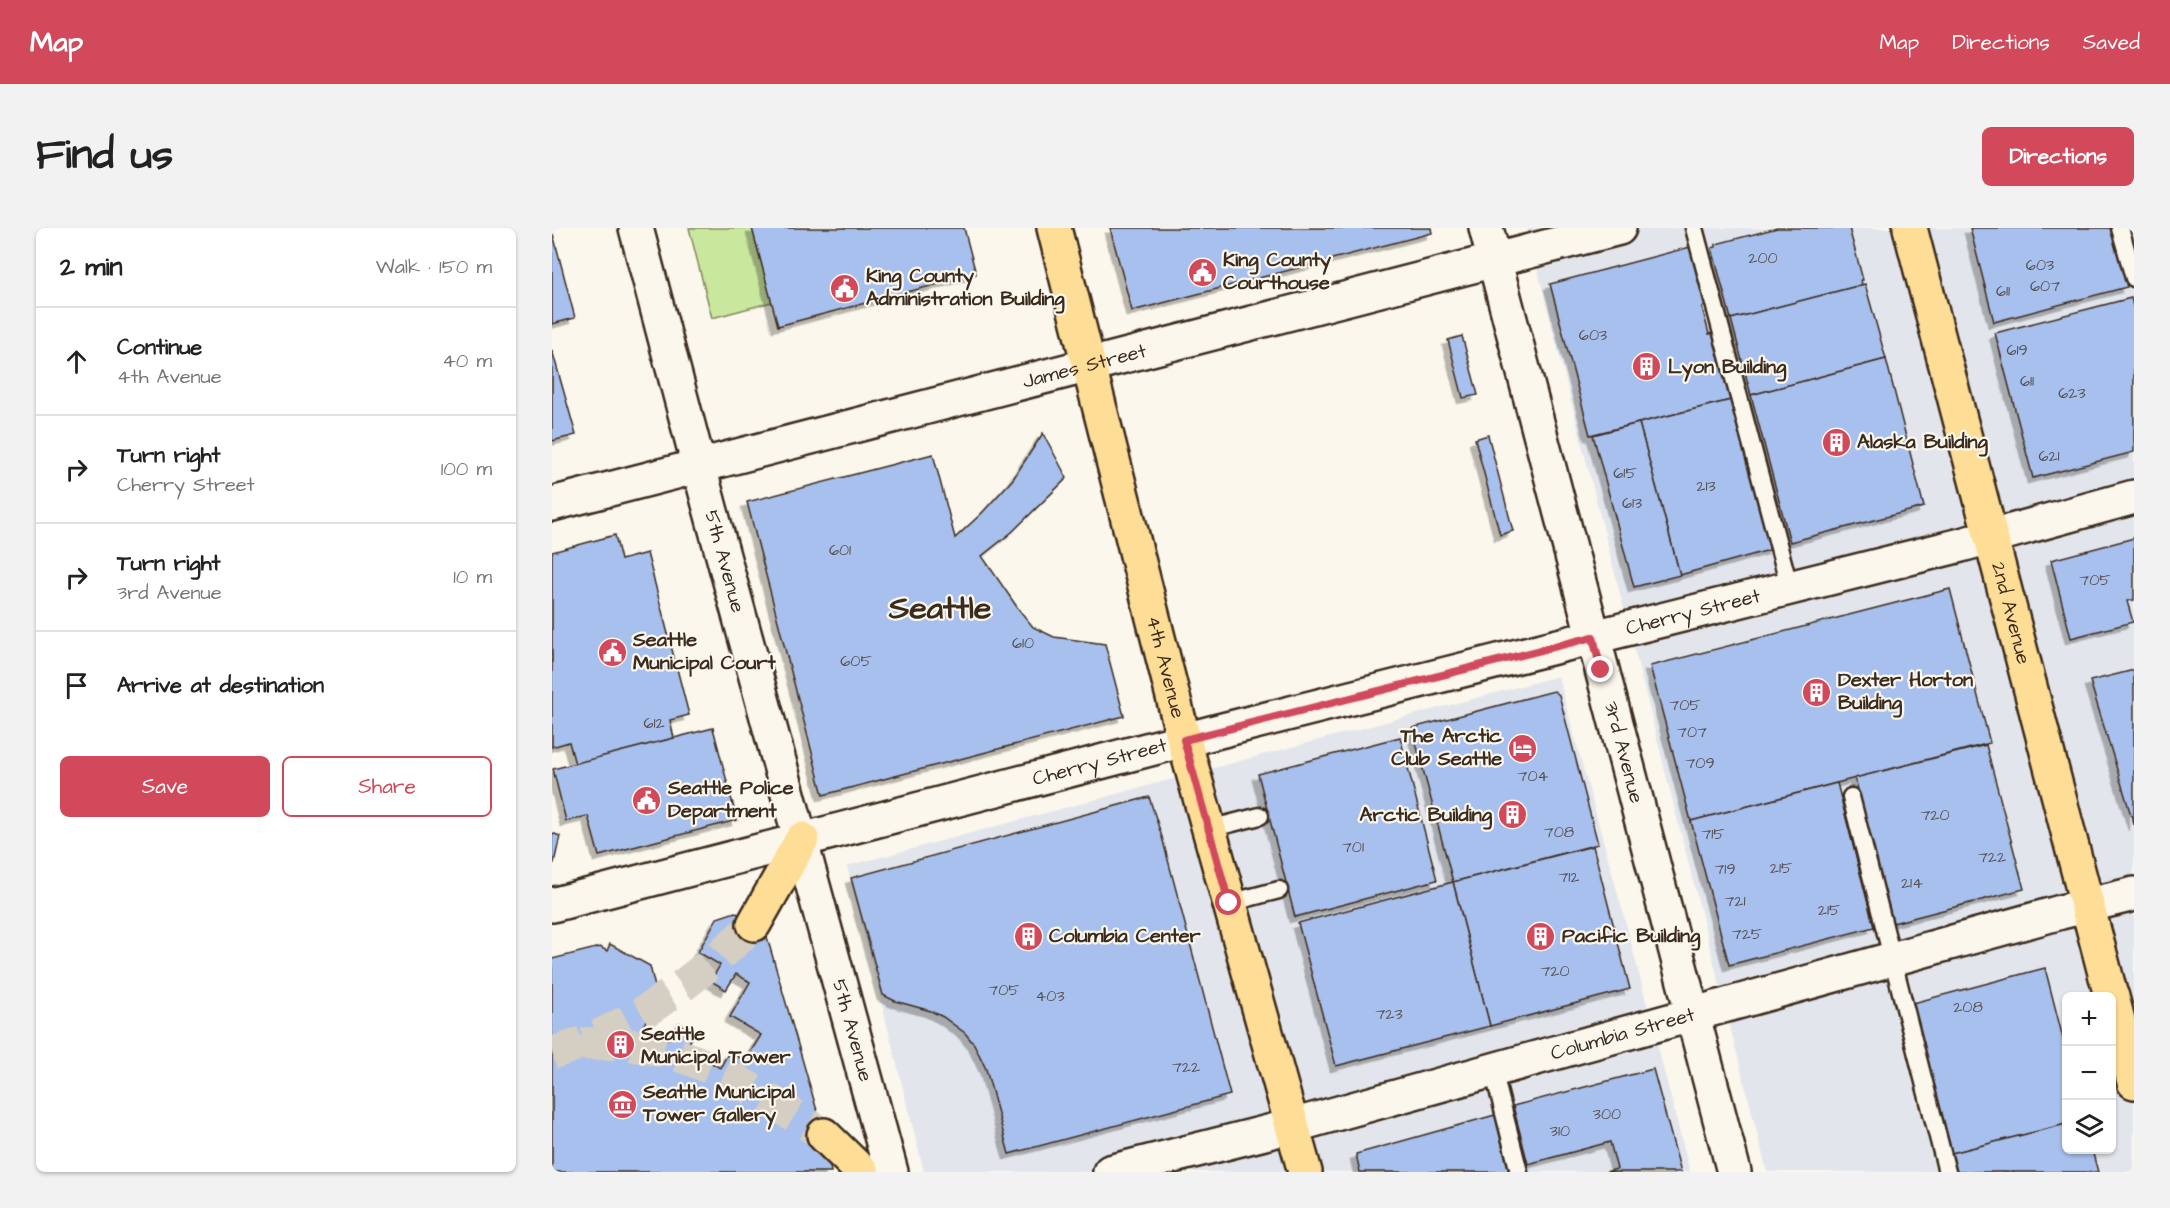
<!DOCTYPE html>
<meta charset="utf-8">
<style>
:root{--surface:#fff;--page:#f2f2f2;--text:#222;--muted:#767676;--line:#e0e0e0;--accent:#d1495b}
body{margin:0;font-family:"Architects Daughter",sans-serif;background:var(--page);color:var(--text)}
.controls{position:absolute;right:18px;bottom:18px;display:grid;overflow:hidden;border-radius:9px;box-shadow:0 2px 4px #0004}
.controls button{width:54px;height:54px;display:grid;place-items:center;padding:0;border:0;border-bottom:2px solid var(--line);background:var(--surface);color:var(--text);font:30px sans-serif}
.stop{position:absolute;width:18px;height:18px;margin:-14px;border:4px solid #d1495b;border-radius:50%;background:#fff}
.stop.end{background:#d1495b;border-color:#fff;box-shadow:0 2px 6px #0008}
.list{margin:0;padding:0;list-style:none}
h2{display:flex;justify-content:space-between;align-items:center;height:78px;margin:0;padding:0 24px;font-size:26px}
h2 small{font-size:20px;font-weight:400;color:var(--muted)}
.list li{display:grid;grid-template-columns:39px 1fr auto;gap:18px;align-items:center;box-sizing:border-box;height:108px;padding:0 24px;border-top:2px solid var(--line)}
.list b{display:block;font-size:22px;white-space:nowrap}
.list p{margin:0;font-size:20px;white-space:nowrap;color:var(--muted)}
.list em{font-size:20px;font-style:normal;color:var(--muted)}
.actions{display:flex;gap:12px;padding:18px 24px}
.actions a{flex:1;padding:14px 0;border:2px solid var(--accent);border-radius:9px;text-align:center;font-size:21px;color:var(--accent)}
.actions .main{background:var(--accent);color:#fff}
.icon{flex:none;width:33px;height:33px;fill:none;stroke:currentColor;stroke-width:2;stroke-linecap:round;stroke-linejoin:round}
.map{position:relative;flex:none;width:1582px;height:944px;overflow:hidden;border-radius:9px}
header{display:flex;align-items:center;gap:36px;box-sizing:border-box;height:84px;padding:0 30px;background:var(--accent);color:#fff}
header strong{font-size:28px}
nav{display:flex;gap:33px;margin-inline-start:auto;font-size:21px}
.intro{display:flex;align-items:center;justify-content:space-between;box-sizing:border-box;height:144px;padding:0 36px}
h1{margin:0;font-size:42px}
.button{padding:15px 27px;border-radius:9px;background:var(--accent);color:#fff;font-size:21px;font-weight:700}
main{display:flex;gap:36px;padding:0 36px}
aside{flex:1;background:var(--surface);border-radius:9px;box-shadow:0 2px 4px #0004}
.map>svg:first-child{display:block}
.built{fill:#e2e6ec;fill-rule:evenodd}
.green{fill:#cae79e;stroke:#82885e;stroke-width:1.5}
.building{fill:#a8c0ed;stroke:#3b2a1e;stroke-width:1.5;filter:url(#shadow)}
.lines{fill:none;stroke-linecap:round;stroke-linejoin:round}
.motorway-tunnel{stroke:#d5cec3;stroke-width:33;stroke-dasharray:33 16;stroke-linecap:butt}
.service-casing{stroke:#3b2a1e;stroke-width:21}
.tertiary-casing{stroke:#3b2a1e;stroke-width:38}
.secondary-casing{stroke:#3b2a1e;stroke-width:38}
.primary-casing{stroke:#3b2a1e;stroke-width:38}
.motorway-casing{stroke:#3b2a1e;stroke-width:38}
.service{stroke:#fbf7ec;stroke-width:16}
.tertiary{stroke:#fbf7ec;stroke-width:33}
.secondary{stroke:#fbf7ec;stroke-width:33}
.primary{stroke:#fedd96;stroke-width:33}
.motorway{stroke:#fedd96;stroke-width:33}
.route{stroke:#d1495b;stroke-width:8}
.labels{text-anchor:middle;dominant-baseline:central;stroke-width:4.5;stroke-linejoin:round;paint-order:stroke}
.number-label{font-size:16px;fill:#565052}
.poi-label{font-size:20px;font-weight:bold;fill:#3b2a1e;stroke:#fbf7ec;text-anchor:start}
.street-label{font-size:20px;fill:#3b2a1e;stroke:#fbf7ec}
.town-label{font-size:32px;font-weight:bold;fill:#3b2a1e;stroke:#fbf7ec}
</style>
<header>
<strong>Map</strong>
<nav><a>Map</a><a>Directions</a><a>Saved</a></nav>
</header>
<div class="intro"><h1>Find us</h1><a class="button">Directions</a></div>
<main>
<aside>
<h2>2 min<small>Walk · 150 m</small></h2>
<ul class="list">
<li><svg class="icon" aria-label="ahead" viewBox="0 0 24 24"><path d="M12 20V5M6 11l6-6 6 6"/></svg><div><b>Continue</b><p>4th Avenue</p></div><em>40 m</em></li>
<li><svg class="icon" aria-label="right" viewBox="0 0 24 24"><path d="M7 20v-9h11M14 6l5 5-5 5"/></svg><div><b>Turn right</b><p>Cherry Street</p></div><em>100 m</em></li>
<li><svg class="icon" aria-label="right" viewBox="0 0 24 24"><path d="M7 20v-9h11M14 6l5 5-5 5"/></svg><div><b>Turn right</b><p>3rd Avenue</p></div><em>10 m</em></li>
<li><svg class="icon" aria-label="arrive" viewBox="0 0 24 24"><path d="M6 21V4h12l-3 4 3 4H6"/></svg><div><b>Arrive at destination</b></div></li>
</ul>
<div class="actions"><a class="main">Save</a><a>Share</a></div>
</aside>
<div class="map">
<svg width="1582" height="944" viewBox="0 0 1582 944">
<defs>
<filter id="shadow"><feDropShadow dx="-5.5" dy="5.5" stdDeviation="0" flood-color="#0004"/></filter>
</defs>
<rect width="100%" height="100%" fill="#fbf7ec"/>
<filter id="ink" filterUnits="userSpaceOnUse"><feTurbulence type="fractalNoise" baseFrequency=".0167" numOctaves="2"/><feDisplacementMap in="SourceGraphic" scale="12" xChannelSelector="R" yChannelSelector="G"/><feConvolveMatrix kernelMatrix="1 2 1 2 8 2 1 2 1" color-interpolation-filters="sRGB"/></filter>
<g filter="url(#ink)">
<g class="built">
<path d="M975,0H1582V944H1215ZM1514,768H1560V922H1514Z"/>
<polygon points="1006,448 1075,699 1138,944 372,944 295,638"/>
</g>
<polygon class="green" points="137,0 200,0 220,74 160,90"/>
<g class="building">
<polygon points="200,0 412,0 424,46 226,98"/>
<polygon points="558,0 879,0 880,5 580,83"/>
<polygon points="1225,0 1297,0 1311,52 1309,52 1310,57 1179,91 1160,20 1164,19 1164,16"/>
<polygon points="1418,0 1559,0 1575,59 1442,94"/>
<polygon points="0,2 23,90 0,96"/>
<polygon points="1142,18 1142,29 1154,78 1150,79 1157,106 1161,105 1179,172 1038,207 998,56"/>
<polygon points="1313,56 1334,131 1199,167 1179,91"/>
<polygon points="1579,70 1582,82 1582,224 1481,250 1443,105"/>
<polygon points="910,108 926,167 911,170 896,112"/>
<polygon points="0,122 24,207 0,213"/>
<polygon points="1334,131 1372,279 1238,314 1199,167"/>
<polygon points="1179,172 1221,321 1128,347 1087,195"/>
<polygon points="1087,195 1128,347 1082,359 1041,207"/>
<polygon points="491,205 515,250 460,304 430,328 465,379 481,399 502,409 553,416 572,488 271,567 195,274 381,226 403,310 430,285 461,251"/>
<polygon points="936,207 961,303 948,307 923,211"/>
<polygon points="63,307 69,332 95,325 137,487 118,492 122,510 23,536 17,514 0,519 0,324"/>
<polygon points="1582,310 1582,372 1575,373 1581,394 1519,410 1499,332"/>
<polygon points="1398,361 1438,515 1139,593 1098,438"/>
<polygon points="1582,442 1582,597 1538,453"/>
<polygon points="1002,463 1007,467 1046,616 901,654 860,500"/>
<polygon points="161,500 185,592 47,628 36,588 14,593 1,541"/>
<polygon points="848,509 885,652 743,689 706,546"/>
<polygon points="1434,517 1472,661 1341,695 1303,550"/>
<polygon points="1285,555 1322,699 1177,737 1139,593"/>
<polygon points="597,569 610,609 678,867 457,926 434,841 422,816 413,805 391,789 379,783 343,773 331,767 299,650"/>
<polygon points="0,605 8,608 2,635 0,635"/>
<polygon points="1041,618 1078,761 938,798 901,654"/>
<polygon points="901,654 938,798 784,838 746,695"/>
<polygon points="183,684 213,702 272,907 279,944 0,944 0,731 48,719 55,723 58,716 98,738 104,763 99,770 101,780 89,802 108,813 118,810 127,795 143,805 134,820 137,831 130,842 160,835 168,840 177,824 193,833 209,807 178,789 198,754 184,746 174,762 159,753 168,737 146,724 165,690"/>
<polygon points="1493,740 1514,822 1514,896 1400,925 1361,775"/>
<polygon points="1101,841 1129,944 1053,944 1065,941 1058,914 976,936 961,878"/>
<polygon points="943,887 957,944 808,944 804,926"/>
<polygon points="1514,896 1514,922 1540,922 1546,944 1405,944 1400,925"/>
</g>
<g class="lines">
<g class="motorway-tunnel">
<path d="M30,816C131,810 191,855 272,907"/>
<path d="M0,825C79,802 144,752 202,696"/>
</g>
<defs>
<g id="service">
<polyline points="1142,0 1238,361"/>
<polyline points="1568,0 1582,50"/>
<polyline points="1299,569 1395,944"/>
<polyline points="657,601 708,588"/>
<polyline points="677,675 727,662"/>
<polyline points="941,842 967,944"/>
</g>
<g id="tertiary">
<path id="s1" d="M0,677L667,503L1409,317L1582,269"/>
<path id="s2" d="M558,944L740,898L1509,684L1582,666"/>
</g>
<g id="secondary">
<path id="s3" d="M84,0L158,280L339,944"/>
<path id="s4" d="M934,0L1182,944"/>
<path id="s5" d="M0,276L1067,0"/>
</g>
<g id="primary">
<path id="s6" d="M502,0L632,512L753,944"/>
<path id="s7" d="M1358,0L1559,768"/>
<polyline points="1560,769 1582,854"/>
</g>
<g id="motorway">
<polyline points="202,696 250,611"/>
<polyline points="272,907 310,944"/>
</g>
</defs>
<use href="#service" class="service-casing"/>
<use href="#tertiary" class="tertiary-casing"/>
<use href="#secondary" class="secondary-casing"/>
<use href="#primary" class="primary-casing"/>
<use href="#motorway" class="motorway-casing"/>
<use href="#service" class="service"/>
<use href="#tertiary" class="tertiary"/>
<use href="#secondary" class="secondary"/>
<use href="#primary" class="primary"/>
<use href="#motorway" class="motorway"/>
</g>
</g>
<g class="lines" filter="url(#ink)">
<polyline class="route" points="677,675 632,512 1041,409 1049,442"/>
</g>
<defs>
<symbol id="civic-disc" viewBox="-11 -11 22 22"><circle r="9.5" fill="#d1495b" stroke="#fbf7ec"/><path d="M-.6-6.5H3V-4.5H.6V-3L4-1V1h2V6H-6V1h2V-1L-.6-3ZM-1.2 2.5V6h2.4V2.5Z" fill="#fff"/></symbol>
<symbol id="building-disc" viewBox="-11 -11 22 22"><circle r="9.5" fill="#d1495b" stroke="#fbf7ec"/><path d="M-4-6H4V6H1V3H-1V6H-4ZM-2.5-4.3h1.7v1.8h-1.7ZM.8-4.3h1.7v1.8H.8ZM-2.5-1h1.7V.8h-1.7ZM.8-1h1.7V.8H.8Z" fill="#fff"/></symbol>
<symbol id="hotel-disc" viewBox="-11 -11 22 22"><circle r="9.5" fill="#d1495b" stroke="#fbf7ec"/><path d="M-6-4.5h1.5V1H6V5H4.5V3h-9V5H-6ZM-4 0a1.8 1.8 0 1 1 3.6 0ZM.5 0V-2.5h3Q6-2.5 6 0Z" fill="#fff"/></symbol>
<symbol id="museum-disc" viewBox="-11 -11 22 22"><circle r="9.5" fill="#d1495b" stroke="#fbf7ec"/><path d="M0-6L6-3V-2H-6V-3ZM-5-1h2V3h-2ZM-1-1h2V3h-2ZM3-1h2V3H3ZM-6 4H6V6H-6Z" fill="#fff"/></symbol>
</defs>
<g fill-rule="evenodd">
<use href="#civic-disc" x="634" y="28" width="33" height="33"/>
<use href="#civic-disc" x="276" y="44" width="33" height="33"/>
<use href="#building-disc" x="1078" y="122" width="33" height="33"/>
<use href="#building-disc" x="1268" y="198" width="33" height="33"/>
<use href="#civic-disc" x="44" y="408" width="33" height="33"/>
<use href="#building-disc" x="1248" y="448" width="33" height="33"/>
<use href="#hotel-disc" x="954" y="504" width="33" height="33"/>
<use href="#civic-disc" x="78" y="556" width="33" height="33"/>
<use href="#building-disc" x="944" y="570" width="33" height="33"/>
<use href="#building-disc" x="460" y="692" width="33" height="33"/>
<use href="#building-disc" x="972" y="692" width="33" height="33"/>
<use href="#building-disc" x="52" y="800" width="33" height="33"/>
<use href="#museum-disc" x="54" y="860" width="33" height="33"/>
</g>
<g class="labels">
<g class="number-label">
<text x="1211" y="30">200</text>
<text x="1488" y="37">603</text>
<text x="1493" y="58">607</text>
<text x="1451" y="63">611</text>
<text x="1041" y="107">603</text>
<text x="1465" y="122">619</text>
<text x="1475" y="153">611</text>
<text x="1520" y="165">623</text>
<text x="1497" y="228">621</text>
<text x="1073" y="245">615</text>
<text x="1154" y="258">213</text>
<text x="1080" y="275">613</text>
<text x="288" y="322">601</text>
<text x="1543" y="352">705</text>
<text x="471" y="415">610</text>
<text x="304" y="433">605</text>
<text x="1133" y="477">705</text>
<text x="102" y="495">612</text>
<text x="1140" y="504">707</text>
<text x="1148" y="535">709</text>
<text x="981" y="548">704</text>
<text x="1383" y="587">720</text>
<text x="1007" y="604">708</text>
<text x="1161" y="606">715</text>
<text x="801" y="619">701</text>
<text x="1440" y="629">722</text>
<text x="1229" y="640">215</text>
<text x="1173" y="641">719</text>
<text x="1017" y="649">712</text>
<text x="1360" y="655">214</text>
<text x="1183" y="673">721</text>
<text x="1277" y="682">215</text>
<text x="1195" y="706">725</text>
<text x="1003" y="743">720</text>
<text x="452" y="762">705</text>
<text x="498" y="768">403</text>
<text x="1416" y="779">208</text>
<text x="837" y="786">723</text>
<text x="634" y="839">722</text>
<text x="1055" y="886">300</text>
<text x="1008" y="903">310</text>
</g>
<g class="poi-label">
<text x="671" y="32">King County<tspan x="671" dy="23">Courthouse</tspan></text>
<text x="314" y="48">King County<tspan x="314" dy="23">Administration Building</tspan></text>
<text x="1116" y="139">Lyon Building</text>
<text x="1305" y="214">Alaska Building</text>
<text x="81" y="412">Seattle<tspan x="81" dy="23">Municipal Court</tspan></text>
<text x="1286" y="452">Dexter Horton<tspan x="1286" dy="23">Building</tspan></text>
<text x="950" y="508" text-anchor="end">The Arctic<tspan x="950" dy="23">Club Seattle</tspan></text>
<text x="116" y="560">Seattle Police<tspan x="116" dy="23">Department</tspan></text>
<text x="940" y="587" text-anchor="end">Arctic Building</text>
<text x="497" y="708">Columbia Center</text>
<text x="1010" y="708">Pacific Building</text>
<text x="89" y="806">Seattle<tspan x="89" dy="23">Municipal Tower</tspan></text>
<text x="91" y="864">Seattle Municipal<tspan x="91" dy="23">Tower Gallery</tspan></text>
</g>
<g class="street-label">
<text stroke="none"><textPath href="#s5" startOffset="550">James Street</textPath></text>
<text stroke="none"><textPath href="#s3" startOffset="345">5th Avenue</textPath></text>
<text stroke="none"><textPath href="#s7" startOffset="398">2nd Avenue</textPath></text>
<text stroke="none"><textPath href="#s1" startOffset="1178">Cherry Street</textPath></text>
<text stroke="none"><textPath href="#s6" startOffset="453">4th Avenue</textPath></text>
<text stroke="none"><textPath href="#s4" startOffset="542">3rd Avenue</textPath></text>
<text stroke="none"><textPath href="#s1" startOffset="566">Cherry Street</textPath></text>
<text stroke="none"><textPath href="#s3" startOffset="831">5th Avenue</textPath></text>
<text stroke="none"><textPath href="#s2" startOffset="531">Columbia Street</textPath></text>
</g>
<g class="town-label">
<text x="388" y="380">Seattle</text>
</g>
</g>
</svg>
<div class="controls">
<button>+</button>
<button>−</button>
<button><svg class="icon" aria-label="layers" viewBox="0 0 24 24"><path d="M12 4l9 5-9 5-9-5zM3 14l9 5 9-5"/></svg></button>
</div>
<div class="stop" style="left:677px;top:675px"></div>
<div class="stop end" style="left:1049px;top:442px"></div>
</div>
</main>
